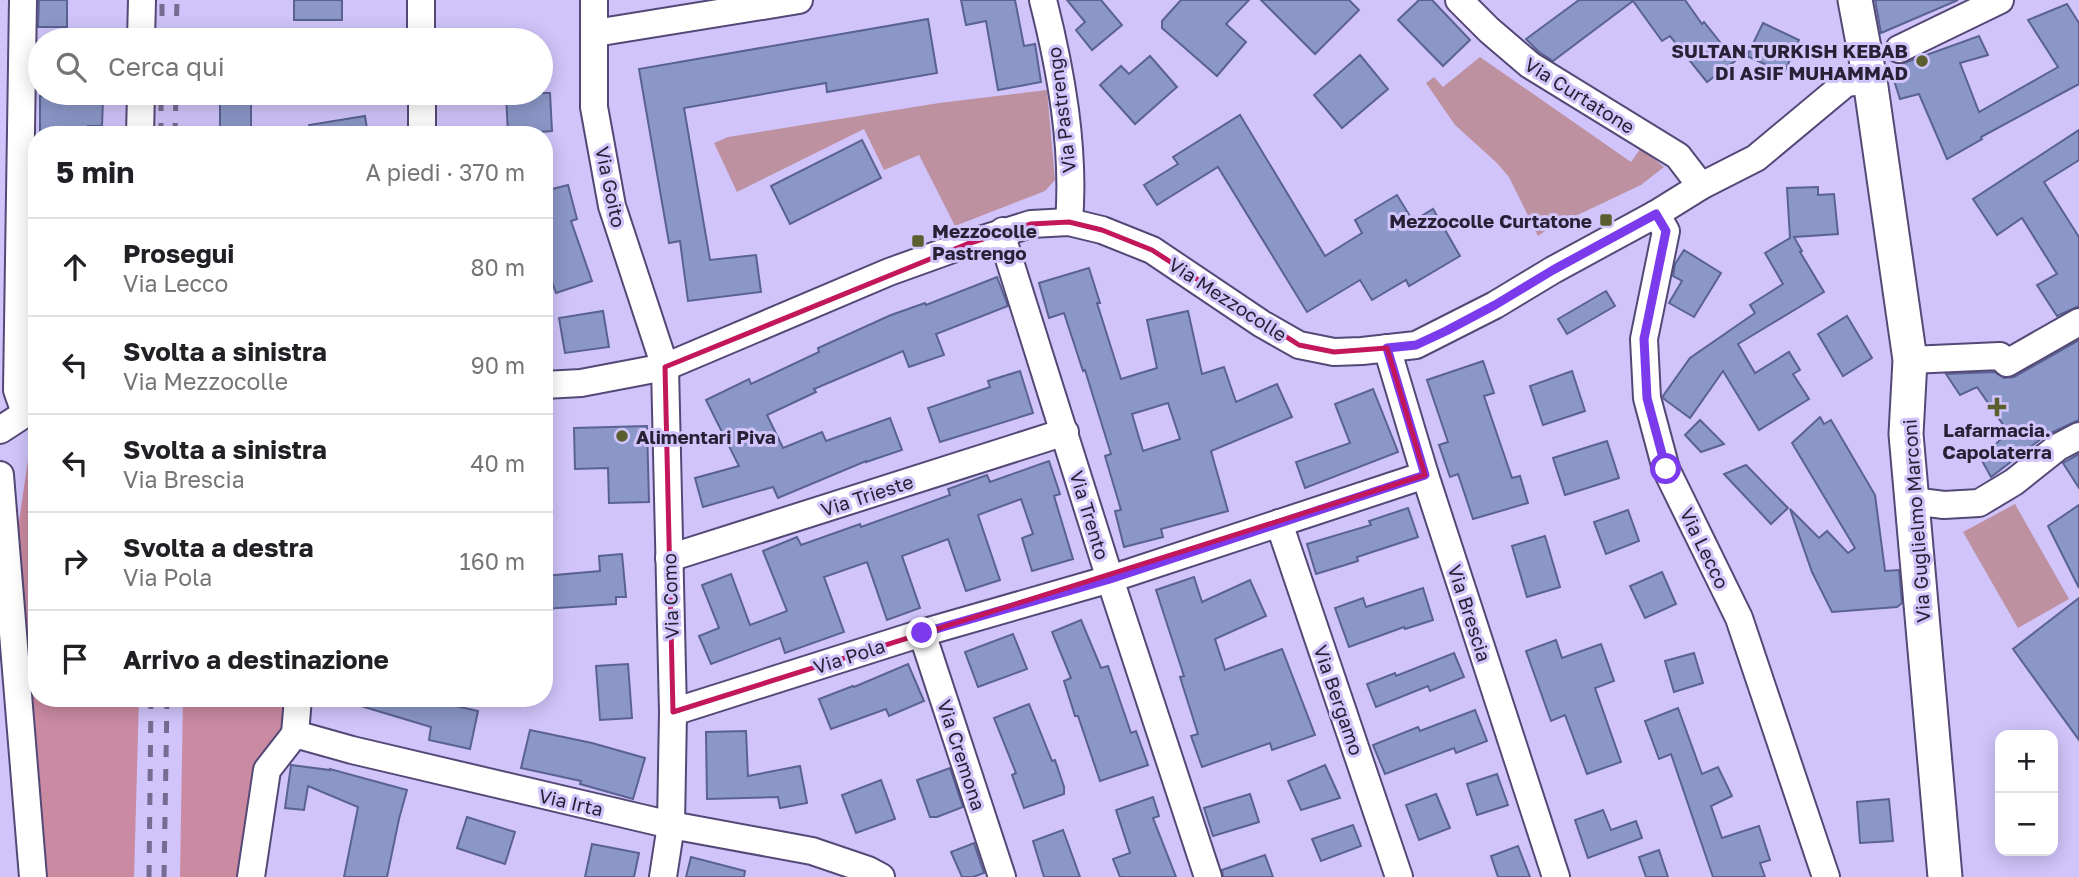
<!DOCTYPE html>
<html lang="it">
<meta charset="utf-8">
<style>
:root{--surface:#fff;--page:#f6f6f6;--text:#202124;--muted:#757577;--line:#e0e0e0}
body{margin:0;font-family:"Golos Text",sans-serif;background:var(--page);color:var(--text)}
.controls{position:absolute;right:21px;bottom:21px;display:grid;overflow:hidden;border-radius:14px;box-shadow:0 4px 18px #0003}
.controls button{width:63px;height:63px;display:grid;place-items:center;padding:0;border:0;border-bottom:2px solid var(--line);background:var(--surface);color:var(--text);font:35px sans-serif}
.stop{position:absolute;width:21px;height:21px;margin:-16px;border:5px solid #7c3aed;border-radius:50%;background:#fff}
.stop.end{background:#7c3aed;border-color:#fff;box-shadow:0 2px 7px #0008}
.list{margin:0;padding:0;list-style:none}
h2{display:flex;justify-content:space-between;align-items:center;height:91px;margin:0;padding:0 28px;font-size:30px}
h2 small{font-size:23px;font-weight:400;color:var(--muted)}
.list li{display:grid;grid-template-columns:46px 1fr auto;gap:21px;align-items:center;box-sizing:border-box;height:98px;padding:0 28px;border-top:2px solid var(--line)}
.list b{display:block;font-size:26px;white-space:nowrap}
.list p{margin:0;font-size:23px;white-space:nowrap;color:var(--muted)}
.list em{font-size:23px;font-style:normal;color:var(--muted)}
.icon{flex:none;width:38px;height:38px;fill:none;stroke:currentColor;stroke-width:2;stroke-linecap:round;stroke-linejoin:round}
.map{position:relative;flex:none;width:2079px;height:877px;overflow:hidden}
.search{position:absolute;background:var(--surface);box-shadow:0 4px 18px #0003;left:28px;top:28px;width:525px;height:77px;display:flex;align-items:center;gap:18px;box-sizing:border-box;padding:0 24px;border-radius:38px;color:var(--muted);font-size:26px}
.panel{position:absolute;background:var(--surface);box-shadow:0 4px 18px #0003;left:28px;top:126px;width:525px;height:581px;border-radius:28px}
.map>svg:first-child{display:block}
.green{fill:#be91a1}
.forest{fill:#ca8aa2}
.building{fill:#8c97c9;stroke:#5a6291;stroke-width:2;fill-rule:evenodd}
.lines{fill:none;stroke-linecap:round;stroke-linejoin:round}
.minor-casing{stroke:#544876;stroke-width:30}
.major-casing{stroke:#544876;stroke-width:37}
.minor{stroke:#fff;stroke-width:26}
.major{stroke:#fff;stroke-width:33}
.rail{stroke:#756d91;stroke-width:5;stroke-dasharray:12 12;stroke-linecap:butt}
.route{stroke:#7c3aed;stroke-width:9}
.marked{fill:none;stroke:#c2185b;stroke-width:5;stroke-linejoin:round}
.poi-dot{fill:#595f2e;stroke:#d0c4fa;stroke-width:2.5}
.labels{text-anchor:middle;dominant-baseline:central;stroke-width:6;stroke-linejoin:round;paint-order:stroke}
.poi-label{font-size:19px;font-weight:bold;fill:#272136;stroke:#d0c4fa;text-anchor:end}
.street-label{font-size:19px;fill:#272136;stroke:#d0c4fa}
</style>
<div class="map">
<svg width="2079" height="877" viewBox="0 0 2079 877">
<rect width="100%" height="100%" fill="#d0c4fa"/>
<g class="green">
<polygon points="1480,57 1631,162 1641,148 1664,167 1641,185 1548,229 1538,236 1509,177 1497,163 1455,125 1426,83 1434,77 1443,87"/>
<polygon points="1047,90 1055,180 1045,191 955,226 919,155 884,170 864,129 737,192 714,143 728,137 939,103"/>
<polygon points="2015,504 2069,599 2018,628 1963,532"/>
</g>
<g class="forest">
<polygon points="37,446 37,698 139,698 134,877 45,877 16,542 29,453"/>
<polygon points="183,698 285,698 283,730 242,877 180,877"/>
</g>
<g class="building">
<polygon points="39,0 67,0 67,27 38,27"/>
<rect x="294" y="0" width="48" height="20"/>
<polygon points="961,0 1015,0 1024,46 1035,44 1041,82 998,90 986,21 966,25"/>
<polygon points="1067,0 1101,0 1122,25 1092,50 1076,30 1085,22"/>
<polygon points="1181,0 1249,0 1226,24 1246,42 1217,76 1162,28 1162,21"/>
<polygon points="1261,0 1349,0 1359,10 1315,54"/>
<polygon points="1419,0 1432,0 1470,40 1443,66 1398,20"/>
<polygon points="1579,0 1685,0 1702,24 1704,22 1735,61 1707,82 1670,36 1662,41 1633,1 1553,61 1539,52 1526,39"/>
<polygon points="1875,0 1958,0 1881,33"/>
<polygon points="2067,4 2079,23 2079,84 1981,137 1982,139 1947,159 1919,94 1900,99 1890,68 1979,36 1988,55 1960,63 1979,112 2058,67 2028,20"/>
<polygon points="928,19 937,73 827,92 826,83 684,108 710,260 756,255 761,292 688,301 680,241 669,243 639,69"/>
<polygon points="1763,23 1799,40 1784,73 1747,56"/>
<polygon points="1360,55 1388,89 1342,128 1314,95"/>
<polygon points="1150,56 1177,87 1135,124 1100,85 1121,66 1129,74"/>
<polygon points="220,93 251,93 251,134 220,133"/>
<polygon points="506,93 550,93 552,131 540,132 540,135 508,135"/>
<polygon points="40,96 103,99 102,126 88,126 88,135 40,135"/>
<polygon points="1240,115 1325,256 1362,233 1355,220 1397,195 1413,221 1433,209 1460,256 1409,286 1406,280 1372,300 1360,280 1307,312 1218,167 1157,205 1144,185 1178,164 1173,157"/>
<polygon points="365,116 368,135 310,135 309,125"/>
<polygon points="2079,130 2079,160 2044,182 2079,237 2079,306 2057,316 2037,285 2057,274 2022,218 1997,235 1973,199"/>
<polygon points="862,140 881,178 790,224 771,186"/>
<polygon points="568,185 577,219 571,221 592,281 556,293 544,260 544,191"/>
<polygon points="1818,187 1818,195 1834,194 1838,234 1794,237 1802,251 1800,252 1824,292 1738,344 1755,373 1789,352 1800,370 1793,374 1809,399 1759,430 1723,371 1690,418 1664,399 1663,396 1690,358 1755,313 1750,305 1783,284 1765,253 1790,238 1787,188"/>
<polygon points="1684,250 1721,273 1694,317 1669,303 1682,281 1673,276 1675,264"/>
<path d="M1089,268L1100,303H1097L1121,379L1157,368L1147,320L1188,311L1202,374L1224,367L1236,402L1277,384L1292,417L1211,451L1228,511L1161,529L1163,537L1124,547L1115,511L1121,510L1105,456L1111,454L1085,370L1083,371L1064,313L1049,318L1039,283ZM1168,403L1180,439L1143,451L1132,414Z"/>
<polygon points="997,277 1008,306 936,334 944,355 909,367 903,351 814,389 816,392 767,415 783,448 822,432 826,441 890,418 902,450 866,462 866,461 778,498 773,487 703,507 695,478 739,466 706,400 749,379 751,384 819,352 818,348 891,315 925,303 926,305"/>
<polygon points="1606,291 1615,306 1567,334 1558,319"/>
<polygon points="603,311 609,347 565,353 559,318"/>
<polygon points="1847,316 1872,358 1843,376 1818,334"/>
<polygon points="2079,340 2079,420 2046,435 1991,477 1981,459 2008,432 1977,387 1960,395 1946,374 1994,372 2004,378 2014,377"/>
<polygon points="1483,361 1494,393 1484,396 1512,478 1520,476 1528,503 1473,519 1458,474 1450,477 1439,445 1448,442 1427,380"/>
<polygon points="1020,371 1033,413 940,442 928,408 990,387 988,381"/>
<polygon points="1572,371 1585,411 1543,425 1530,386"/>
<polygon points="1373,389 1398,452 1305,488 1296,462 1350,443 1335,404"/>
<polygon points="1820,417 1824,424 1831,420 1875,495 1885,571 1899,570 1902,603 1897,607 1832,612 1812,572 1790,509 1819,538 1827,531 1848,553 1855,548 1792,443"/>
<polygon points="1700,420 1724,444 1701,452 1685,435"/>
<polygon points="647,426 649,502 609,503 608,468 575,469 574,428"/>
<polygon points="1607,441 1619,478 1565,495 1553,458"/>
<polygon points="2079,454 2079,488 2063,463"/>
<polygon points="1049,461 1060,494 1054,496 1073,559 1032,571 1022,538 1033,534 1021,499 978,515 1000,580 966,591 948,539 902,556 920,608 887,620 867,562 824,577 844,632 785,653 780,638 711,664 699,636 719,628 702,585 731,574 750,625 787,611 763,551 797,537 801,545 860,524 861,527 950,495 948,489 987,475 990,482"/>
<polygon points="1746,465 1788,508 1771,524 1724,474"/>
<polygon points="2079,505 2079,588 2048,526"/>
<polygon points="1408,508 1418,537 1357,557 1358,561 1316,574 1307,544 1371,525 1369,521"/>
<polygon points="1628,510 1639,541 1606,554 1594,522"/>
<polygon points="1545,536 1560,587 1527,597 1512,546"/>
<polygon points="622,554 626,597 616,597 616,604 544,609 544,576 600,571 599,556"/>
<polygon points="1662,572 1676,604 1645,618 1630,586"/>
<polygon points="1194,577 1202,602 1250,580 1266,616 1215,639 1225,670 1282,649 1315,735 1272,750 1270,743 1202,767 1191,736 1198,734 1180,677 1184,676 1156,590"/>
<polygon points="1423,588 1433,620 1405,629 1404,627 1349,647 1335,608 1363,598 1366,607"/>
<polygon points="2079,598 2079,740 2013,649"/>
<polygon points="1081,620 1101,668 1108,666 1131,733 1136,731 1148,765 1100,781 1078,716 1075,716 1064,681 1071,678 1052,632"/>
<polygon points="1013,634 1027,669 978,687 965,652"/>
<polygon points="1556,640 1562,658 1601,644 1614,681 1595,688 1621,762 1587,774 1565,715 1551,721 1526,651"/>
<polygon points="1454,653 1464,677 1430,691 1428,686 1376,707 1367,684 1395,673 1396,676"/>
<polygon points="1694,653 1703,683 1674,692 1665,661"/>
<polygon points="628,664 632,718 600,720 596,666"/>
<polygon points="908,664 924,701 889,716 886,709 831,729 819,699 853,686 854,687"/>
<polygon points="352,698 420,698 478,711 470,749 429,740 431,727 351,703"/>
<polygon points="1029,704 1052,761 1055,760 1064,787 1064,794 1024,808 1012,775 1016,773 994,718"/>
<polygon points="1678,708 1702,774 1718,767 1732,796 1711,806 1722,838 1759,826 1770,860 1760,863 1765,877 1713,877 1671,754 1659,759 1645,721"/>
<polygon points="1475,710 1487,741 1456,753 1454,748 1385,774 1373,745 1418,727 1420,731"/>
<polygon points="530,730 592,743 645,758 633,799 580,784 581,781 521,768"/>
<polygon points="746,731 748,776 800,766 807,803 780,808 778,797 707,799 706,732"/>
<polygon points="291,765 330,770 330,769 407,790 399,819 387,877 344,877 358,807 308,786 304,810 285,808"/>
<polygon points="1325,765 1340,798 1301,810 1288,781"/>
<polygon points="950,768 963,807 937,817 930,817 917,780"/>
<polygon points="1497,774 1508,805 1477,815 1467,784"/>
<polygon points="881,780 895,819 856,833 842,795"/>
<polygon points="1250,794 1259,822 1213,836 1204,808"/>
<polygon points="1436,794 1450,828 1419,840 1406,805"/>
<polygon points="1153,797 1159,816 1153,818 1176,877 1120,877 1113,859 1130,853 1116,810"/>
<polygon points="1889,799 1893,841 1860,843 1857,802"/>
<polygon points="1603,810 1611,830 1636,821 1642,838 1588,858 1575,820"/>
<polygon points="467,817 515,832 505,864 457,848"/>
<polygon points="1353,825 1361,846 1321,861 1312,839"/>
<polygon points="1063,830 1080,877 1044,877 1033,841"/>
<polygon points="974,843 984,873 973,877 962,877 951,852"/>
<polygon points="592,844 639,853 634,877 585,877"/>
<polygon points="1518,846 1530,877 1498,877 1491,856"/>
<polygon points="1659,850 1668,877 1646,877 1639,857"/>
<polygon points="1265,855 1273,877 1223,877 1222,870"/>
<polygon points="691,857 745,871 744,877 686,877"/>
</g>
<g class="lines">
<defs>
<g id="minor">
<polyline points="23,0 17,390 25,413"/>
<polyline points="421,0 421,40"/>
<polyline points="594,0 594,107 612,206 665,367 673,712 671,825 663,877"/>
<path d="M1043,0C1061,71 1075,148 1069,222"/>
<polyline points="1459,0 1489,30 1530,65 1678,156 1701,186"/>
<polyline points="595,33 799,0"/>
<polyline points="141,40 142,0"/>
<polyline points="1899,49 2000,0"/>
<polyline points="422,93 422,135"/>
<polyline points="140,135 141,93"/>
<polyline points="1656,214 1666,231 1644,339 1647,398 1666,469 1739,618 1826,877"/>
<polyline points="1003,231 1005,246 1110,579 1208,877"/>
<polyline points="1387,348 1425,475 1556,877"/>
<polyline points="1910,360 2000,356 2007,363 2079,322"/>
<polyline points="544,385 581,383 665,367 889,272 967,244 1031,224 1069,222 1102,230 1152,250 1262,324 1299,345 1334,352 1362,351 1416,345 1495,305 1553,270 1656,214 1701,186 1756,158 1846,83 1870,80"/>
<polyline points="0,430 37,406"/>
<polyline points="0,475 33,877"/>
<polyline points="1912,501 1944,505 1979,503 2014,482 2058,447 2079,436"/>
<polyline points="1279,523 1399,877"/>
<polyline points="669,558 1065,432"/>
<polyline points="922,633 1002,877"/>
<polyline points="673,712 922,633 1110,579 1425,475"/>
<polyline points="295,734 352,750 671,825 812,851 868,870 881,877"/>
<polyline points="295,734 298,698"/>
<polyline points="251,877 267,770 295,734"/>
</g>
<polyline id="major" points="1855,0 1870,80 1910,360 1906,434 1945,877"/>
</defs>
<use href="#minor" class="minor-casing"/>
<use href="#major" class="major-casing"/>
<use href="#minor" class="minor"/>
<use href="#major" class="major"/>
<g class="rail">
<polyline points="162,40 162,0"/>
<polyline points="176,40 177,0"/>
<polyline points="161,135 161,93"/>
<polyline points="175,135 176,93"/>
<polyline points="149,877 151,698"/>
<polyline points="164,877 167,698"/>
</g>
</g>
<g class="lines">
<polyline class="route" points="922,633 1110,579 1425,475 1387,348 1416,345 1446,331 1495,305 1553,270 1656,214 1666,231 1644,339 1647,398 1666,469"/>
</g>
<path class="marked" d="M1069,222L1102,230L1152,250L1299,345L1334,352L1387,348L1425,475L673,712L665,367L967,244L1031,224Z"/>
<g class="poi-dot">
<circle cx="1922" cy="61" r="7"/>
<rect x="1599" y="213" width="14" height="14" rx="3.5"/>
<rect x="911" y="234" width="14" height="14" rx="3.5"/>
<path d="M1993.5 396.5h7v7h7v7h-7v7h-7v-7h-7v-7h7z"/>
<circle cx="622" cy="436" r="7"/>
</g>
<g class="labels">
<g class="poi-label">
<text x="1908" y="50">SULTAN TURKISH KEBAB<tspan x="1908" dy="22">DI ASIF MUHAMMAD</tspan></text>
<text x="1592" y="220">Mezzocolle Curtatone</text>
<text x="932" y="230" text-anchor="start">Mezzocolle<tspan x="932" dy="22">Pastrengo</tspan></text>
<text x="1997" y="429" text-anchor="middle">Lafarmacia.<tspan x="1997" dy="22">Capolaterra</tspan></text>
<text x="636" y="436" text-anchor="start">Alimentari Piva</text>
</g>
<g class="street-label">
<text transform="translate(1580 95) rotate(32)">Via Curtatone</text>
<text transform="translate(1061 110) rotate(-97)">Via Pastrengo</text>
<text transform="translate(611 187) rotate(78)">Via Goito</text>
<text transform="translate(1228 299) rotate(33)">Via Mezzocolle</text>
<text transform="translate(867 495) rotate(-18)">Via Trieste</text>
<text transform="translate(1090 515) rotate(73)">Via Trento</text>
<text transform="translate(1916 521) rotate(-94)">Via Guglielmo Marconi</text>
<text transform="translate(1705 548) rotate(64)">Via Lecco</text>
<text transform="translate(670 596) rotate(-92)">Via Como</text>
<text transform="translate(1470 613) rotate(72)">Via Brescia</text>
<text transform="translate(849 656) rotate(-18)">Via Pola</text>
<text transform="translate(1339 700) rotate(71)">Via Bergamo</text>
<text transform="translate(962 755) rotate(72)">Via Cremona</text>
<text transform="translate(571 802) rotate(13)">Via Irta</text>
</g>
</g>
</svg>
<div class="controls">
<button>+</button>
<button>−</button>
</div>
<div class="stop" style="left:1666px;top:469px"></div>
<div class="stop end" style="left:922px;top:633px"></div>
<div class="search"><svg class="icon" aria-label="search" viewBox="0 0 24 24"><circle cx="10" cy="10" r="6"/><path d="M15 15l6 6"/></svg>Cerca qui</div>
<section class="panel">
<h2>5 min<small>A piedi · 370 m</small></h2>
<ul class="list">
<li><svg class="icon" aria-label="ahead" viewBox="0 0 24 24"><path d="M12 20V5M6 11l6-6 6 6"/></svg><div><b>Prosegui</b><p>Via Lecco</p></div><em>80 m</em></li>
<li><svg class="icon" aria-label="left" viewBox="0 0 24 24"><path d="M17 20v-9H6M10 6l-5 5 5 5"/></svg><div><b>Svolta a sinistra</b><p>Via Mezzocolle</p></div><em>90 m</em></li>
<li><svg class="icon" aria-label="left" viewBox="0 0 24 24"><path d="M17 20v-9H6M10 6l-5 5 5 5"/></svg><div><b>Svolta a sinistra</b><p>Via Brescia</p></div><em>40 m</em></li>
<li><svg class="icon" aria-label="right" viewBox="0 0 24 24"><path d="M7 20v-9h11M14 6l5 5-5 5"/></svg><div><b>Svolta a destra</b><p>Via Pola</p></div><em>160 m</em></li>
<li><svg class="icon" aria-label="arrive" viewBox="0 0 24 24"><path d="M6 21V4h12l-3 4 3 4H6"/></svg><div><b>Arrivo a destinazione</b></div></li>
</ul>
</section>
</div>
